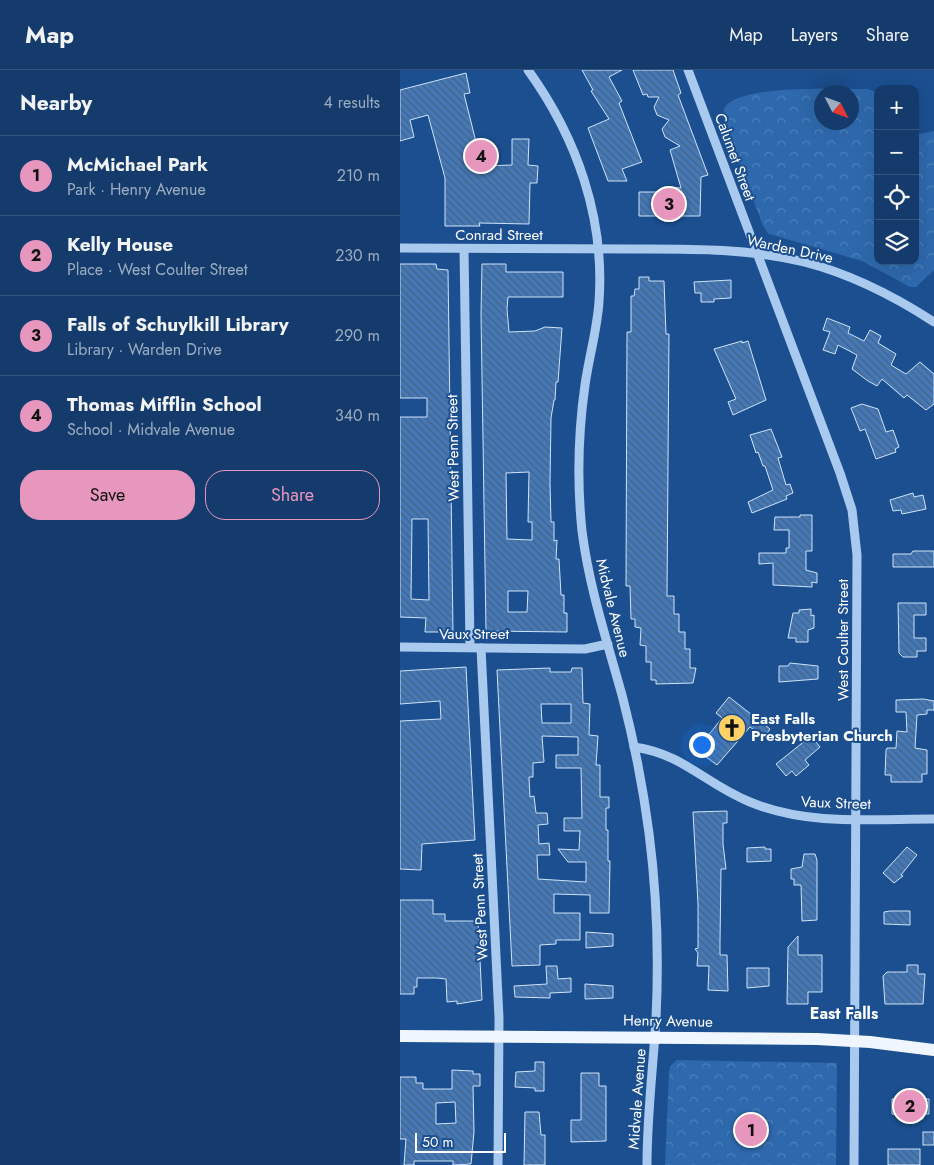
<!DOCTYPE html>
<meta charset="utf-8">
<style>
:root{--surface:#143b6b;--page:#214673;--text:#f1f3f6;--muted:#9dadc1;--line:#33557e;--accent:#e797bd}
body{margin:0;font-family:Jost,sans-serif;background:var(--page);color:var(--text)}
.controls{position:absolute;right:15px;top:15px;display:grid;overflow:hidden;border-radius:10px;box-shadow:0 5px 20px #0002}
.controls button{width:45px;height:45px;display:grid;place-items:center;padding:0;border:0;border-bottom:1px solid var(--line);background:var(--surface);color:var(--text);font:25px sans-serif}
.compass{position:absolute;left:414px;top:15px;width:45px;height:45px;border-radius:50%;background:var(--surface);box-shadow:0 5px 20px #0002;rotate:132deg}
.scale{position:absolute;left:15px;bottom:12px;width:91px;box-sizing:border-box;padding-left:5px;border:2px solid #fff;border-top:0;font-size:14px;line-height:18px;white-space:nowrap;color:#fff;-webkit-text-stroke:4px #1b4f8f;paint-order:stroke}
.you{position:absolute;left:301px;top:674px;width:18px;height:18px;margin:-12px;border:4px solid #fff;border-radius:50%;background:#1a73e8;box-shadow:0 0 0 8px #1a73e833}
.badge{display:grid;place-items:center;width:32px;height:32px;border-radius:50%;background:var(--accent);color:#111;font-size:16px;font-weight:700}
.pin{position:absolute;translate:-50% -50%;border:2px solid #fff;box-shadow:0 1px 5px #0006}
.list{margin:0;padding:0;list-style:none}
h2{display:flex;justify-content:space-between;align-items:center;height:65px;margin:0;padding:0 20px;font-size:21px}
h2 small{font-size:16px;font-weight:400;color:var(--muted)}
.list li{display:grid;grid-template-columns:32px 1fr auto;gap:15px;align-items:center;box-sizing:border-box;height:80px;padding:0 20px;border-top:1px solid var(--line)}
.list b{display:block;font-size:19px;white-space:nowrap}
.list p{margin:0;font-size:16px;white-space:nowrap;color:var(--muted)}
.list em{font-size:16px;font-style:normal;color:var(--muted)}
.actions{display:flex;gap:10px;padding:15px 20px}
.actions a{flex:1;padding:11px 0;border:1px solid var(--accent);border-radius:20px;text-align:center;font-size:18px;color:var(--accent)}
.actions .main{background:var(--accent);color:#111}
.icon{flex:none;width:28px;height:28px;fill:none;stroke:currentColor;stroke-width:2;stroke-linecap:round;stroke-linejoin:round}
.map{position:relative;flex:none;width:534px;height:1095px;overflow:hidden}
header{display:flex;align-items:center;gap:30px;box-sizing:border-box;height:70px;padding:0 25px;background:var(--surface);border-bottom:1px solid var(--line)}
header strong{font-size:24px}
nav{display:flex;gap:28px;margin-inline-start:auto;font-size:18px}
main{display:flex}
aside{flex:1;background:var(--surface)}
.map>svg:first-child{display:block}
.forest{fill:url(#forest-crowns);fill-rule:evenodd}
.building{fill:url(#building-back-hatch);stroke:#cfe3fa;fill-rule:evenodd}
.lines{fill:none;stroke-linecap:round;stroke-linejoin:round}
.minor{stroke:#a9c9ee;stroke-width:9}
.major{stroke:#f0f6ff;stroke-width:12}
.labels{text-anchor:middle;dominant-baseline:central;stroke-width:4;stroke-linejoin:round;paint-order:stroke}
.street-label{font-size:15px;fill:#fff;stroke:#1b4f8f}
.poi-label{font-size:15px;font-weight:bold;fill:#fff;stroke:#1b4f8f;text-anchor:start}
.neighbourhood-label{font-size:16px;font-weight:bold;fill:#fff;stroke:#1b4f8f}
</style>
<header>
<strong>Map</strong>
<nav><a>Map</a><a>Layers</a><a>Share</a></nav>
</header>
<main>
<aside>
<h2>Nearby<small>4 results</small></h2>
<ul class="list">
<li><span class="badge">1</span><div><b>McMichael Park</b><p>Park · Henry Avenue</p></div><em>210 m</em></li>
<li><span class="badge">2</span><div><b>Kelly House</b><p>Place · West Coulter Street</p></div><em>230 m</em></li>
<li><span class="badge">3</span><div><b>Falls of Schuylkill Library</b><p>Library · Warden Drive</p></div><em>290 m</em></li>
<li><span class="badge">4</span><div><b>Thomas Mifflin School</b><p>School · Midvale Avenue</p></div><em>340 m</em></li>
</ul>
<div class="actions"><a class="main">Save</a><a>Share</a></div>
</aside>
<div class="map">
<svg width="534" height="1095" viewBox="0 0 534 1095">
<defs>
<pattern id="forest-crowns" width="20" height="18" patternUnits="userSpaceOnUse" patternTransform="scale(1.25)"><rect width="20" height="18" fill="#2e69ad"/><path d="M2 6a3 3 0 1 1 6 0M12 15a3 3 0 1 1 6 0" fill="none" stroke="#4d80b9"/></pattern>
<pattern id="building-back-hatch" width="6" height="6" patternUnits="userSpaceOnUse" patternTransform="scale(1.25)"><rect width="6" height="6" fill="#4478b7"/><path d="M-1 5l2 2M0 0l6 6M5-1l2 2" fill="none" stroke="#486282"/></pattern>
</defs>
<rect width="100%" height="100%" fill="#1b4f8f"/>
<g class="forest">
<path d="M468,19L478,23V37L474,50L478,57V191H515V65L534,61V200L516,217H510L462,191L369,164L363,156L326,58C325,52 322,44 324,39C337,13 440,20 468,19ZM422,22H452V52H422Z"/>
<polygon points="277,990 437,993 436,1095 265,1095 269,1002 270,996"/>
</g>
<g class="building">
<polygon points="182,0 222,0 209,7 222,31 219,33 242,92 222,99 227,111 208,111 188,58 209,49 191,21 193,20"/>
<polygon points="233,0 273,0 281,23 278,25 308,105 301,107 300,146 275,146 274,151 264,151 265,146 239,146 239,122 265,122 265,117 281,118 270,80 280,76 265,67 262,59 269,50 257,45 254,37 259,27 248,27 247,24 243,25"/>
<polygon points="66,3 70,23 64,24 82,96 112,95 112,69 129,69 128,95 138,96 137,113 130,113 129,154 79,153 80,156 45,156 45,108 28,45 10,50 14,67 0,71 0,20"/>
<path d="M0,194H36L37,199L48,200L53,562H25L26,548L0,547V347H27V328H0ZM12,449H28L29,530L11,529Z"/>
<path d="M82,194H106V202H163V227H108L107,239L109,262L135,261L145,257L162,258L158,312H156L155,330H154L151,348L150,413L151,452H154V471L157,470L156,489H159L161,525H164V543H167V562L86,561L81,244ZM129,402L128,452H132V470L107,469L106,403ZM108,521H128L127,542H108Z"/>
<polygon points="239,207 249,207 249,211 264,211 266,264 269,264 267,526 274,526 274,544 279,544 279,562 285,562 285,579 290,579 290,598 296,598 293,613 256,614 256,610 251,610 251,592 246,592 246,576 240,575 241,558 235,557 235,549 231,549 230,516 226,516 227,262 231,262 231,226 234,226 235,219 239,219"/>
<polygon points="331,210 331,228 314,229 314,232 301,232 301,223 295,223 294,212"/>
<polygon points="427,248 450,257 448,263 464,271 470,260 481,266 478,273 496,284 491,295 506,304 520,292 534,304 534,334 526,340 507,325 504,328 482,309 477,316 468,311 452,299 457,285 438,275 435,284 423,280 430,262 423,260"/>
<polygon points="342,271 342,273 348,271 366,330 333,345 328,332 336,329 314,279"/>
<polygon points="462,334 478,339 486,362 493,360 499,377 495,379 496,382 476,389 465,359 460,361 451,338"/>
<polygon points="371,359 382,387 378,388 386,415 390,414 393,423 386,426 387,429 352,443 348,432 373,420 365,396 363,396 358,382 356,383 350,365"/>
<polygon points="513,423 514,427 523,425 526,439 502,444 501,440 493,441 490,430"/>
<polygon points="400,445 412,445 412,481 406,481 406,500 417,503 417,513 412,512 412,517 373,515 373,493 359,494 359,483 386,483 386,478 389,478 389,460 374,460 375,447 400,447"/>
<polygon points="513,481 534,481 534,497 493,497 493,484 511,484"/>
<polygon points="498,533 526,533 526,545 514,545 514,568 526,568 526,581 517,581 517,587 503,587 499,583"/>
<polygon points="411,539 411,546 414,545 414,558 408,560 408,572 396,572 396,568 388,568 393,543 399,543 399,540"/>
<polygon points="390,593 418,596 418,609 379,612 379,596 388,596"/>
<polygon points="66,597 75,770 22,774 21,800 0,799 0,651 41,649 40,631 0,634 0,601"/>
<path d="M150,598V602H171L172,598H182L183,633L190,634L189,665L198,666L196,695H200V727H209V738H206V760H208V791H210L209,843H190V825L154,824V843H180V870H156V874L140,875V895L112,896L97,600ZM141,634H171V653H142ZM142,666L178,667V685H156V698H181L182,748H164V761H180L179,780L158,779L168,792H186V812L138,809L137,785H150L149,773L139,774L138,755L148,754L147,743H136L134,726L130,727L129,707H133V693L144,692Z"/>
<polygon points="329,627 370,659 364,667 350,657 317,695 295,679 301,671 303,672 322,648 316,643"/>
<polygon points="523,629 534,631 534,640 527,640 527,644 517,645 515,678 527,680 527,704 522,704 522,712 491,712 491,705 485,705 486,680 487,678 496,678 497,661 507,662 506,642 496,642 496,630"/>
<polygon points="411,666 420,677 405,690 409,695 396,706 392,701 386,706 376,694"/>
<polygon points="327,741 327,753 323,753 323,774 326,799 321,799 320,873 320,885 327,885 328,921 308,920 309,896 297,896 298,883 295,879 298,878 298,834 293,742"/>
<polygon points="365,777 365,779 371,779 371,791 347,792 347,778"/>
<polygon points="507,777 517,785 501,805 503,806 494,813 483,803"/>
<polygon points="404,784 415,784 417,790 417,850 402,851 401,815 394,815 394,809 391,809 391,799 402,797"/>
<polygon points="0,830 33,830 33,844 45,844 45,851 78,851 82,930 57,934 57,931 47,932 46,909 37,908 17,908 17,917 14,917 14,924 0,924"/>
<polygon points="490,841 510,841 510,855 484,854 484,842"/>
<polygon points="186,862 213,864 213,876 186,878"/>
<polygon points="398,866 398,885 422,885 422,922 408,922 408,934 387,934 388,877"/>
<polygon points="507,895 518,895 518,904 525,904 523,934 485,934 483,906 487,902 507,902"/>
<polygon points="146,896 157,896 158,909 171,908 171,922 150,923 150,928 115,927 114,916 147,914"/>
<polygon points="347,898 369,898 369,916 347,918"/>
<polygon points="185,914 213,916 213,928 185,929"/>
<polygon points="135,992 144,992 144,1021 135,1021 135,1018 115,1017 116,1002 135,1001"/>
<path d="M52,1000L73,1001V1004H80V1016H73L74,1062L71,1094L53,1095V1091H14V1095H4L6,1069H0V1007H16V1013H23V1019H52ZM55,1032L56,1053L36,1054V1033Z"/>
<polygon points="181,1003 199,1003 199,1016 206,1016 206,1071 171,1072 171,1050 181,1050"/>
<polygon points="498,1027 529,1029 529,1044 523,1044 523,1049 492,1044 492,1029 498,1029"/>
<polygon points="125,1042 139,1042 141,1065 145,1065 145,1095 124,1095"/>
<rect x="523" y="1062" width="11" height="13"/>
<rect x="488" y="1079" width="32" height="16"/>
</g>
<g class="lines">
<g class="minor">
<path d="M128,0C177,68 205,148 199,232C197,260 189,287 185,315C178,364 177,413 182,461C189,517 207,571 222,625C234,671 243,717 249,763C257,825 259,887 256,949C253,998 247,1046 247,1095"/>
<polyline points="288,0 440,403 452,440 457,485 454,1095"/>
<path d="M0,178C77,179 154,178 231,179C289,179 347,178 404,192C451,204 494,226 534,252"/>
<polyline points="64,179 70,577"/>
<polyline points="0,577 185,579 208,574"/>
<polyline points="81,578 99,948 98,1095"/>
<path d="M234,677C284,684 305,714 350,732C408,756 472,749 534,749"/>
</g>
<polyline class="major" points="0,966 417,969 470,972 534,980"/>
</g>
<defs>
<symbol id="church-disc" viewBox="-11 -11 22 22"><circle r="9.5" fill="#ffd166" stroke="#1b4f8f"/><path d="M-1.2-6h2.4v3.5h3.3v2.4h-3.3V6h-2.4V-.1h-3.3v-2.4h3.3Z" fill="#111"/></symbol>
</defs>
<g fill-rule="evenodd">
<use href="#church-disc" x="316" y="642" width="32" height="32"/>
</g>
<g class="labels">
<g class="street-label">
<text transform="translate(335 87) rotate(70)">Calumet Street</text>
<text x="99" y="165">Conrad Street</text>
<text transform="translate(390 179) rotate(12)">Warden Drive</text>
<text transform="translate(53 378) rotate(-91)">West Penn Street</text>
<text transform="translate(213 538) rotate(76)">Midvale Avenue</text>
<text x="74" y="564">Vaux Street</text>
<text transform="translate(443 570) rotate(-90)">West Coulter Street</text>
<text transform="translate(436 733) rotate(2)">Vaux Street</text>
<text transform="translate(80 837) rotate(-93)">West Penn Street</text>
<text transform="translate(268 951) rotate(1)">Henry Avenue</text>
<text transform="translate(237 1029) rotate(-86)">Midvale Avenue</text>
</g>
<g class="poi-label">
<text x="351" y="649">East Falls<tspan x="351" dy="17">Presbyterian Church</tspan></text>
</g>
<g class="neighbourhood-label">
<text x="444" y="943">East Falls</text>
</g>
</g>
</svg>
<div class="controls">
<button>+</button>
<button>−</button>
<button><svg class="icon" aria-label="locate" viewBox="0 0 24 24"><circle cx="12" cy="12" r="6"/><path d="M12 2v4M12 18v4M2 12h4M18 12h4"/></svg></button>
<button><svg class="icon" aria-label="layers" viewBox="0 0 24 24"><path d="M12 4l9 5-9 5-9-5zM3 14l9 5 9-5"/></svg></button>
</div>
<svg class="compass" viewBox="-18 -18 36 36"><path d="M0-13l5 13h-10z" fill="#e53935"/><path d="M0 13l5-13h-10z" fill="#9dadc1"/></svg>
<div class="scale">50 m</div>
<div class="you"></div>
<div class="pin badge" style="left:351px;top:1060px">1</div>
<div class="pin badge" style="left:510px;top:1036px">2</div>
<div class="pin badge" style="left:269px;top:134px">3</div>
<div class="pin badge" style="left:81px;top:86px">4</div>
</div>
</main>
